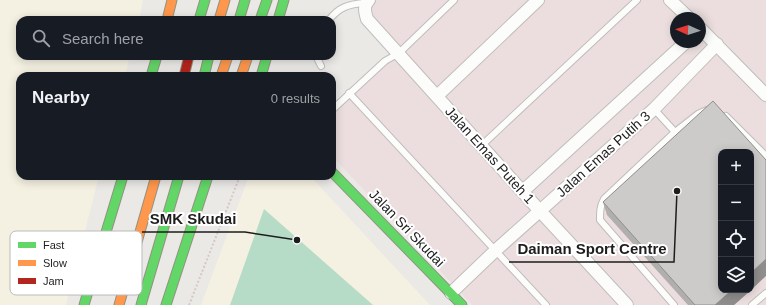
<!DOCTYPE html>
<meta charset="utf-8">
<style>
:root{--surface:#171b24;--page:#242831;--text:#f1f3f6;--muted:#9ea1a6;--line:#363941}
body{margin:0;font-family:Helvetica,sans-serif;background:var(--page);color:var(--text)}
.controls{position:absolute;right:12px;bottom:12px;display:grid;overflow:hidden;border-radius:8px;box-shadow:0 2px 10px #0003}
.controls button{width:36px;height:36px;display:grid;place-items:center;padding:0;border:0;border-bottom:1px solid var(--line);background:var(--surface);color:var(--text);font:20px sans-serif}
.compass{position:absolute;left:670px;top:12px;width:36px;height:36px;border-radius:50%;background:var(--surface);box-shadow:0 2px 10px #0003;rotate:273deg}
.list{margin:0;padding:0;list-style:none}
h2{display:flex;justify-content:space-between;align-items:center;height:52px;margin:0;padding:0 16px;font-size:17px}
h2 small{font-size:13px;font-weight:400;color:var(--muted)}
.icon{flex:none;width:22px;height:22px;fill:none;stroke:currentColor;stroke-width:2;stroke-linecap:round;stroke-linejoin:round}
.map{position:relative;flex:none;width:766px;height:305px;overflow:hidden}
.search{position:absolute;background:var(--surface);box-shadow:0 2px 10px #0003;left:16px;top:16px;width:320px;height:44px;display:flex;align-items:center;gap:10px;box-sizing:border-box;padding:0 14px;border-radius:12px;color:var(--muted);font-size:15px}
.panel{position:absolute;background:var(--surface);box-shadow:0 2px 10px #0003;left:16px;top:72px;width:320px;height:108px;border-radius:12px}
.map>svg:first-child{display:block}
.commercial{fill:#ecdede;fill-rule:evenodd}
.education{fill:#f4f1e2}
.pitch{fill:#b6dcc7}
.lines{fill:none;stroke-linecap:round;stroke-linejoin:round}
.lane-casing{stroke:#bebebc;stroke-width:8}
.street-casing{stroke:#bebebc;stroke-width:14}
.fast-casing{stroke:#929280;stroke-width:11}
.slow-casing{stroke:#929280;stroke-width:11}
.jam-casing{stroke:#929280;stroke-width:11}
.path{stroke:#d4c8c7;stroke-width:2;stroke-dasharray:2 2;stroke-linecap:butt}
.lane{stroke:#fcfcfb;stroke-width:6}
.street{stroke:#fcfcfb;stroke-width:12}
.fast{stroke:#63d668;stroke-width:9}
.slow{stroke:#ff974d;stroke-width:9}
.jam{stroke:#b3261e;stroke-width:9}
.wall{fill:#b0afad}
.shaded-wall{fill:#908e8d}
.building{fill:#cdcbc9;stroke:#908e8d}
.labels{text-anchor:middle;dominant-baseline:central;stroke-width:4;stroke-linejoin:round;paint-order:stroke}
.street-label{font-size:14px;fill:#1d1d1d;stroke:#fff}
.key{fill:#fff;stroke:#bbb;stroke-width:1}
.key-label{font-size:11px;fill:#1d1d1d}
.leader{fill:none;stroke:#1d1d1d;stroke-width:1.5}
.callout-dot{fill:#1d1d1d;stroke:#fff;stroke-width:1.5}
.callout-label{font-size:15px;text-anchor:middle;font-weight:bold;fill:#1d1d1d;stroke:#fff;stroke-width:4;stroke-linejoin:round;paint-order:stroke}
</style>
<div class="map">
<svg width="766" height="305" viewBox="0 0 766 305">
<rect width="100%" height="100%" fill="#ebe9e6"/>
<path class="commercial" d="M375,0H766V305H472L332,156V114L387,62L404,53L371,16L369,6ZM676,18H700V42H676ZM721,152H751V290H721Z"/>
<g class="education">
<polygon points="0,0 143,0 139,20 20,20 20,56 130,56 125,76 20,76 20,176 99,176 66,305 0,305"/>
<polygon points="249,176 310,176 430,305 201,305"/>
</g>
<polygon class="pitch" points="264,209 373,305 230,305"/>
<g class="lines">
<defs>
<g id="lane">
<path d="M329,20C339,7 349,4 365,3"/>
<polyline points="316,56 321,66"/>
<polyline points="349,93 546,305"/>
<path d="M654,109L675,132L604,199C600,206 600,212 600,220L674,305"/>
<polyline points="332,110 385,61 399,53 454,0"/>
<polyline points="726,116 766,156"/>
<polyline points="675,132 698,114 707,110"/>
<polyline points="481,146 637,0"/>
<polyline points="752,305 766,293"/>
</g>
<g id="street">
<path d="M369,0C363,6 365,12 367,19L540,211L627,305"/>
<polyline points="670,0 689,18"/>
<polyline points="700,28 766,95"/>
<polyline points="437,96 538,0"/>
<polyline points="523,191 686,42"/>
<polyline points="451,293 496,250 654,109 717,44"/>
</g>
<g id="fast">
<polyline points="199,20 205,0"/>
<polyline points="239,20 245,0"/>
<polyline points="260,20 267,0"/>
<polyline points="278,20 284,0"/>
<polyline points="151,76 157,56"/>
<polyline points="204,76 209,56"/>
<polyline points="261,76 267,56"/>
<polyline points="332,172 462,305"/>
<polyline points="84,305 123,176"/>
<polyline points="141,305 179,176"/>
<polyline points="166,305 208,176"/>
</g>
<g id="slow">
<polyline points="167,20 172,0"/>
<polyline points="219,20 225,0"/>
<polyline points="221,76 228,56"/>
<polyline points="241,76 248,56"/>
<polyline points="119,305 156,176"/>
</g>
<polyline id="jam" points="184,76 189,56"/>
</defs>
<use href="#lane" class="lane-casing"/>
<use href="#street" class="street-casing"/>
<use href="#fast" class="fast-casing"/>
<use href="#slow" class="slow-casing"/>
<use href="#jam" class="jam-casing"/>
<polyline class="path" points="189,305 240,176"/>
<use href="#lane" class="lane"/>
<use href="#street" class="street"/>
<use href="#fast" class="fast"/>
<use href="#slow" class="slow"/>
<use href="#jam" class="jam"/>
</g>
<polygon class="wall" points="603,202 751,290 734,305 688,305 607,215"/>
<g class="shaded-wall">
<polygon points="766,259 766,276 751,290 751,273"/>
<polygon points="732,290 751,290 734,305 715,305"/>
</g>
<polygon class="building" points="713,101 766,160 766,259 751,273 751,152 721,152 721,290 732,290 715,305 695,305 603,202"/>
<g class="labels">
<g class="street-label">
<text transform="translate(603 154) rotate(-42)">Jalan Emas Putih 3</text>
<text transform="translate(490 155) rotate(48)">Jalan Emas Puteh 1</text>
<text transform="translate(407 228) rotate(46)">Jalan Sri Skudai</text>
</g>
</g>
<rect x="10" y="231" width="132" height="64" rx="6" class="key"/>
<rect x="18" y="242" width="18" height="6" fill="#63d668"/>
<rect x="18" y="260" width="18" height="6" fill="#ff974d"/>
<rect x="18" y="278" width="18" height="6" fill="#b3261e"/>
<g class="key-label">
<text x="43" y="249">Fast</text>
<text x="43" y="267">Slow</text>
<text x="43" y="285">Jam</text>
</g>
<path class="leader" d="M297 240L245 232H142M677 191L674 262H509"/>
<g class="callout-dot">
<circle cx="297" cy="240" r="4"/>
<circle cx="677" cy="191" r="4"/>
</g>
<g class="callout-label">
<text x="193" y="224">SMK Skudai</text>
<text x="592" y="254">Daiman Sport Centre</text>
</g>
</svg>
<div class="controls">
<button>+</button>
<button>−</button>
<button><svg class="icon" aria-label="locate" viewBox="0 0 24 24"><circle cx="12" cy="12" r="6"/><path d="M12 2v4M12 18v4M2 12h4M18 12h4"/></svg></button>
<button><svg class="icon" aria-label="layers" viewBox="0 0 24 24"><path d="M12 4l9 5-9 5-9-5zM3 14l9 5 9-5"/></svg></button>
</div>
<svg class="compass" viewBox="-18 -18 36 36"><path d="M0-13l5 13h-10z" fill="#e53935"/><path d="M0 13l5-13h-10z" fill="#9ea1a6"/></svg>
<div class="search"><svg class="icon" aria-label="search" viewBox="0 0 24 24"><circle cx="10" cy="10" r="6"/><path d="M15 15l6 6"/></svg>Search here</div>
<section class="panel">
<h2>Nearby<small>0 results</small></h2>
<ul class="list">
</ul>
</section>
</div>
